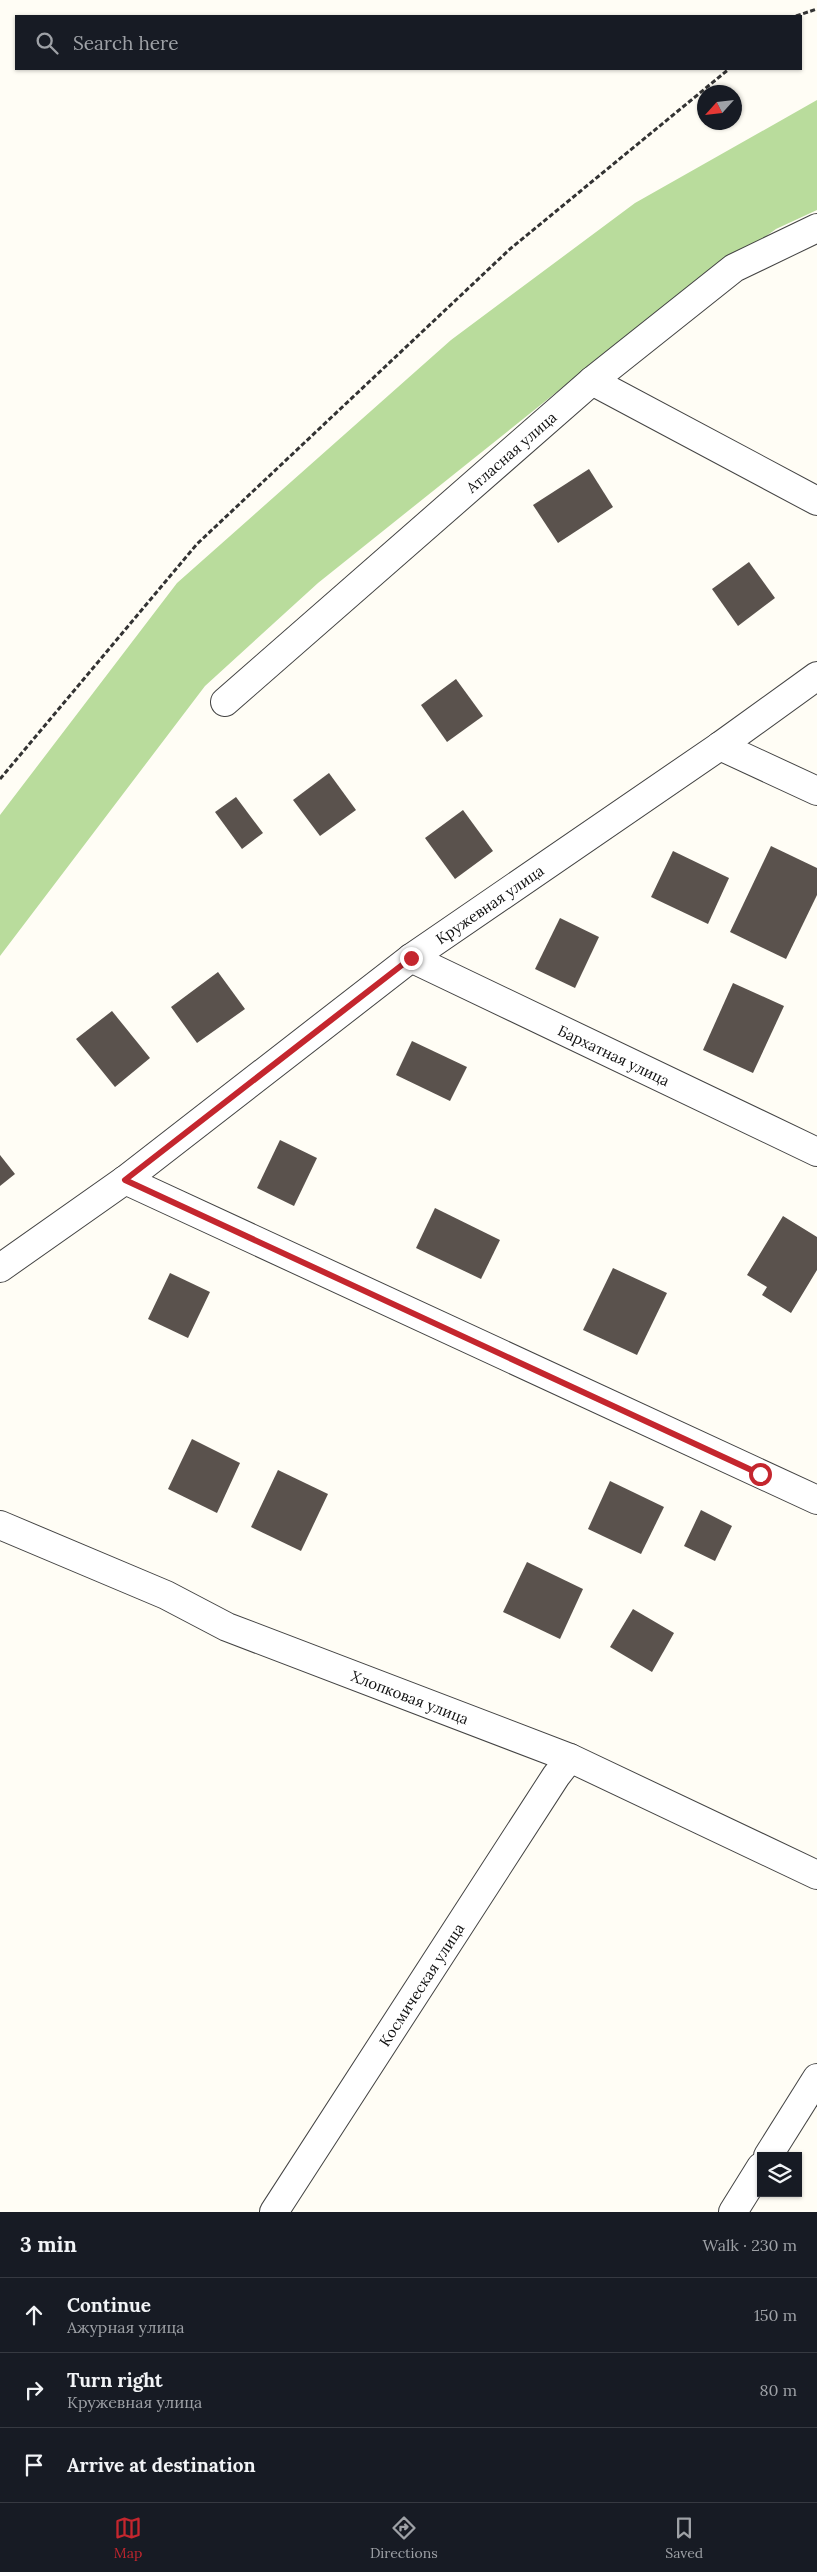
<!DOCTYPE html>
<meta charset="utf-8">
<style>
:root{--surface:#171b24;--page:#242831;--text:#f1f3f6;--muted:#9ea1a6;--line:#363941;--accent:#c4262e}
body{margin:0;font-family:Lora,serif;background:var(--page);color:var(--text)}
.controls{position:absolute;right:15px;bottom:15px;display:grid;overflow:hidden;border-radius:0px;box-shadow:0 1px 4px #0004}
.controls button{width:45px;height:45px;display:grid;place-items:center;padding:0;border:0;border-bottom:1px solid var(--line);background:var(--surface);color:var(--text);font:25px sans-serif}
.compass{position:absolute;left:697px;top:85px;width:45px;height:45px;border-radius:50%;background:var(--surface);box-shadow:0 1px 4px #0004;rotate:243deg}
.stop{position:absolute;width:15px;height:15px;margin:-11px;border:4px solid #c4262e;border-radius:50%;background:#fff}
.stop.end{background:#c4262e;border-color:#fff;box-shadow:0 1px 5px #0008}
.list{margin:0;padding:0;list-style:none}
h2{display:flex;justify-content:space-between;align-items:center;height:65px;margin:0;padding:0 20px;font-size:21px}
h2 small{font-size:16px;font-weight:400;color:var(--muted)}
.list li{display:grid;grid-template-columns:32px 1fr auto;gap:15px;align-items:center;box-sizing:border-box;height:75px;padding:0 20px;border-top:1px solid var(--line)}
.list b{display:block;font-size:19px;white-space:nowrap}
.list p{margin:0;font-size:16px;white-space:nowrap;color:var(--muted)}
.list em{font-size:16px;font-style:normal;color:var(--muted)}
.icon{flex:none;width:28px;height:28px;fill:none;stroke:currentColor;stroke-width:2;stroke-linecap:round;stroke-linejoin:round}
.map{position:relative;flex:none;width:817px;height:2212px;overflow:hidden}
.search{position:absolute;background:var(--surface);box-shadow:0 1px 4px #0004;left:15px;right:15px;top:15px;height:55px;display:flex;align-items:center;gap:12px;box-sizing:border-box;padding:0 18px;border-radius:0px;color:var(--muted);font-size:19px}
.sheet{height:290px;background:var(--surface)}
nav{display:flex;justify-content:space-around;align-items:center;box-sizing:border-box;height:70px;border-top:1px solid var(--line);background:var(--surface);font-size:14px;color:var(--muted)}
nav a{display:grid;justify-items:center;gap:2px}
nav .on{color:var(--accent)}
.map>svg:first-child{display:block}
.forest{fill:#b9dc9c}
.building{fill:#5a524d}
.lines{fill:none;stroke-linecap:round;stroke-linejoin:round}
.minor-casing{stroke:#444;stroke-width:30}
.path{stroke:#333;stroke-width:3;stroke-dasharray:5 2.5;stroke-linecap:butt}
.minor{stroke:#fff;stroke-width:28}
.route{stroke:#c4262e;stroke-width:6}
.labels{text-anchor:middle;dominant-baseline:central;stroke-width:5;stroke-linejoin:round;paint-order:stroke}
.street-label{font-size:15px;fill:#111;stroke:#fff}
</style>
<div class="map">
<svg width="817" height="2212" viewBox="0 0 817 2212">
<rect width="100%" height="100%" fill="#fffdf5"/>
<polygon class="forest" points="817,100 817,210 776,229 643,323 318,583 205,686 0,956 0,815 177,583 451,340 635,203"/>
<g class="building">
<polygon points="589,469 613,507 558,543 533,505"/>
<polygon points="749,562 775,598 738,626 712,589"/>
<polygon points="456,679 483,716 447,742 421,705"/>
<polygon points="329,773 356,810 320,836 293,800"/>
<polygon points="236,797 263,833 242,849 215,812"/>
<polygon points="463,810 493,851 455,879 425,838"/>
<polygon points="771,846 817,868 817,895 786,959 730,932"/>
<polygon points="673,851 729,878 708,924 651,897"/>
<polygon points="560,918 599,937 575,988 535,969"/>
<polygon points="218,972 245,1009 197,1043 171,1007"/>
<polygon points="733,983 784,1006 753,1073 703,1050"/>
<polygon points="112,1011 150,1058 115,1087 76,1039"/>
<polygon points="412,1041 467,1067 450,1101 396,1075"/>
<polygon points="280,1140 317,1158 294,1206 257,1188"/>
<polygon points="0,1155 15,1174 0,1186"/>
<polygon points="435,1208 500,1240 481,1279 416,1248"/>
<polygon points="783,1216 817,1237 817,1270 791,1313 762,1295 767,1287 747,1275"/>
<polygon points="613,1268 667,1293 637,1355 583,1330"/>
<polygon points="170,1273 210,1292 188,1338 148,1319"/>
<polygon points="192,1439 240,1463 217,1513 168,1489"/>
<polygon points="278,1470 328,1494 301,1551 251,1527"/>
<polygon points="610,1481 664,1507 641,1554 588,1529"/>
<polygon points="701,1510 732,1526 715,1561 684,1546"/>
<polygon points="527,1562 583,1589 560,1639 503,1612"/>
<polygon points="633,1609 674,1633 652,1672 610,1647"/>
</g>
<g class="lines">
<defs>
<g id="minor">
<polyline points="592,381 817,501"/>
<path id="s1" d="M225,702L592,381L734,268L817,228"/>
<polyline points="720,746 817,791"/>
<path id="s2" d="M411,958L817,1152"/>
<polyline points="125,1180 817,1500"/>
<path id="s3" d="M0,1268L125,1180L411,958L720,746L817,676"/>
<path id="s4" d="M0,1525L166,1595L227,1627L570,1758L817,1875"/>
<polyline points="768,2156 817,2078"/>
<path id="s5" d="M274,2212L556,1776L570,1758"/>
<polyline points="733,2212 761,2167"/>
</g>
</defs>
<use href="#minor" class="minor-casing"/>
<g class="path">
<polyline points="796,16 817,9"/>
<polyline points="0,779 197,544 510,249 729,69"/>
</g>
<use href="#minor" class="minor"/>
</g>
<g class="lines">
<polyline class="route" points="411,958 125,1180 760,1474"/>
</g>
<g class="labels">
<g class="street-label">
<text stroke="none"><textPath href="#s1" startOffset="380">Атласная улица</textPath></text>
<text stroke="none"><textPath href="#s3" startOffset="610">Кружевная улица</textPath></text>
<text stroke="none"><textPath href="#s2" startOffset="225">Бархатная улица</textPath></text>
<text stroke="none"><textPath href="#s4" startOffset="445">Хлопковая улица</textPath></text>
<text stroke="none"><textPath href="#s5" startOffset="271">Космическая улица</textPath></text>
</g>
</g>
</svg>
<div class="controls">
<button><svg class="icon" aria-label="layers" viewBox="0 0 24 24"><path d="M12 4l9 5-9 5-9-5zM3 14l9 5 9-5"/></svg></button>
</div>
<svg class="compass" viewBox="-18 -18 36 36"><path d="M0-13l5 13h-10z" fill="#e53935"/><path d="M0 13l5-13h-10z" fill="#9ea1a6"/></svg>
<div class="stop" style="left:760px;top:1474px"></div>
<div class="stop end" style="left:411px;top:958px"></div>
<div class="search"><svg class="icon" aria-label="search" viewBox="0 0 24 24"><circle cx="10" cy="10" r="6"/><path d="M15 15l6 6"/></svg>Search here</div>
</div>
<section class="sheet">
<h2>3 min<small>Walk · 230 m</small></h2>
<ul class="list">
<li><svg class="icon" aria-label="ahead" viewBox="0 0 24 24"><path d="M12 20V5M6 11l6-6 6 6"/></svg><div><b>Continue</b><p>Ажурная улица</p></div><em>150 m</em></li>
<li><svg class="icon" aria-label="right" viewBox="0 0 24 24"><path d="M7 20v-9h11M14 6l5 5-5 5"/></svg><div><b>Turn right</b><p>Кружевная улица</p></div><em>80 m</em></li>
<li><svg class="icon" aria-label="arrive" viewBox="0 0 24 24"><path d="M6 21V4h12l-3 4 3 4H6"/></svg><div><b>Arrive at destination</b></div></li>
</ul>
</section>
<nav>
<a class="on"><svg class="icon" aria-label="map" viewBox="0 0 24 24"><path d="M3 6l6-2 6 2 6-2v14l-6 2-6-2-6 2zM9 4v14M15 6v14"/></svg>Map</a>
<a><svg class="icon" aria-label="directions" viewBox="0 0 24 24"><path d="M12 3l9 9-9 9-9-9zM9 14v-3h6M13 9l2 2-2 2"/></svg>Directions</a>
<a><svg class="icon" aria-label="saved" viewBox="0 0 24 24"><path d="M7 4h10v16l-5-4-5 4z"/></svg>Saved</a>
</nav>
